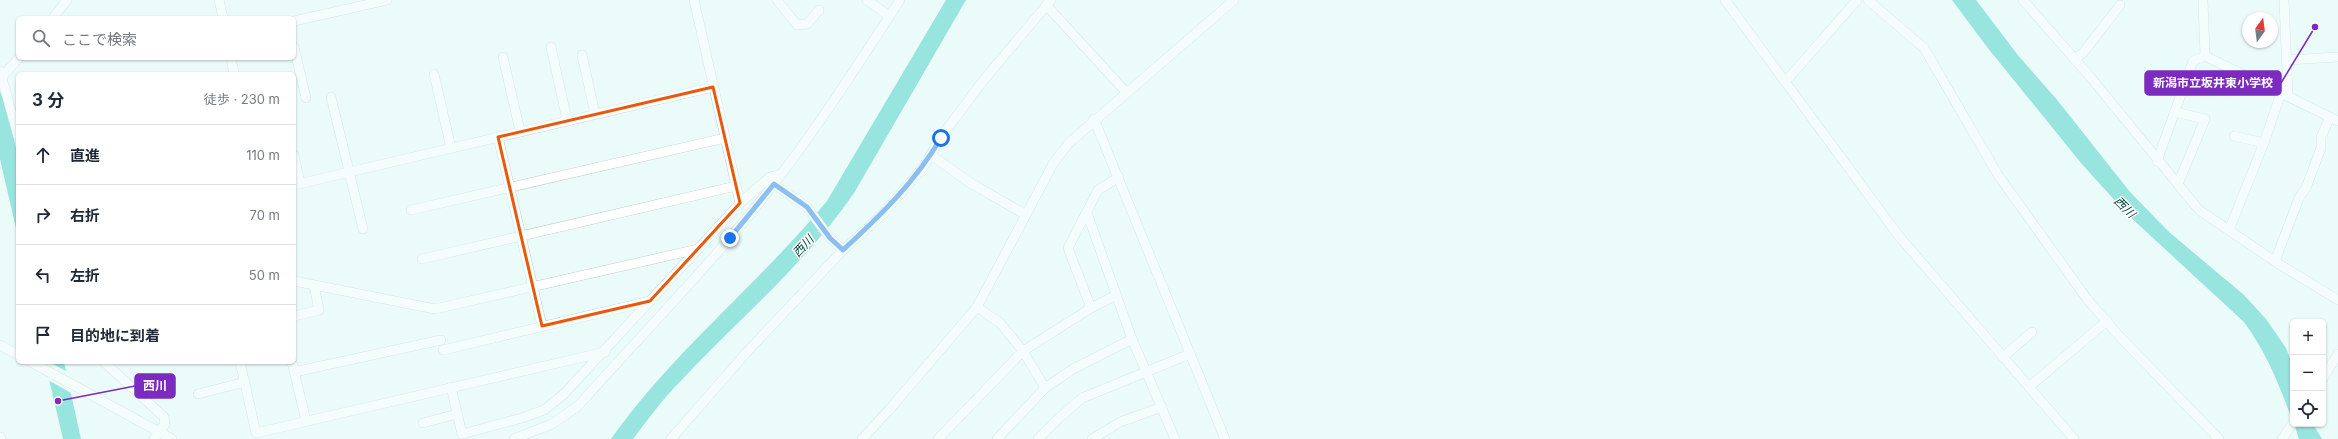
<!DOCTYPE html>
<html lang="ja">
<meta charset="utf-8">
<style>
:root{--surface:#fff;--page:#f2f2f3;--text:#1f2937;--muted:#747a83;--line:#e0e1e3}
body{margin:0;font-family:Inter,"Noto Sans JP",sans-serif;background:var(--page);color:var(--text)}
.controls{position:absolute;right:12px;bottom:12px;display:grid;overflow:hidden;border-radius:6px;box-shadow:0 1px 3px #0004}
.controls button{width:36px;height:36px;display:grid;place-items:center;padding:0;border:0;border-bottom:1px solid var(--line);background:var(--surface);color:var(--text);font:20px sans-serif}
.compass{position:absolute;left:2242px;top:12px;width:36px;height:36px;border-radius:50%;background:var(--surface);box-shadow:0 1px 3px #0004;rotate:14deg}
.stop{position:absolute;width:12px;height:12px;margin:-9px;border:3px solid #1a73e8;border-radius:50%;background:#fff}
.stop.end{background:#1a73e8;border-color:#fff;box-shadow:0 1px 4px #0008}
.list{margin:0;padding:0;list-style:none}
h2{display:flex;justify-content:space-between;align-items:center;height:52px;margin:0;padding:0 16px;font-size:17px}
h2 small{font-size:13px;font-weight:400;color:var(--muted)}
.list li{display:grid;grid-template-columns:26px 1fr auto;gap:12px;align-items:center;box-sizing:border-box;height:60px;padding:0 16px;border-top:1px solid var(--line)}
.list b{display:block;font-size:15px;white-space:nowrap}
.list em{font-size:13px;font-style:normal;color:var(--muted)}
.icon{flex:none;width:22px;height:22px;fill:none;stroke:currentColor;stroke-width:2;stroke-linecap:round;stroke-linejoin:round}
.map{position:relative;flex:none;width:2338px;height:439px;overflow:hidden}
.search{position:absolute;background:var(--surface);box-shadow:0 1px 3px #0004;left:16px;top:16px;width:280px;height:44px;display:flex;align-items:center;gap:10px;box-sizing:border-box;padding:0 14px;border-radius:6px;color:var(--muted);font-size:15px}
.panel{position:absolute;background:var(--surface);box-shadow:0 1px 3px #0004;left:16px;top:72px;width:280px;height:292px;border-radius:6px}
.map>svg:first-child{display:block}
.water{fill:#33c8bc}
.pier{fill:#ebfbf9}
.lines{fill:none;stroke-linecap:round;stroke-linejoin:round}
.minor-casing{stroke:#bececb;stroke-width:10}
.minor{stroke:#fff;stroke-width:9}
.route{stroke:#1a73e8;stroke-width:5}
.marked{fill:none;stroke:#e8590c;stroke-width:3;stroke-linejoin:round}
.labels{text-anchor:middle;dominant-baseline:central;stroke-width:3;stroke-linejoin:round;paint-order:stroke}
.water-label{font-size:12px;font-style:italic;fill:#0a4a45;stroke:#fff}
.leader{fill:none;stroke:#7b2cbf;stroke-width:1.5}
.callout-dot{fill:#7b2cbf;stroke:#fff;stroke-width:1.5}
.callout{fill:#7b2cbf;stroke:#7b2cbf;stroke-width:1.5}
.callout-label{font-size:12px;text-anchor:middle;font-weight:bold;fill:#fff}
</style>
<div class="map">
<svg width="2338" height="439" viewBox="0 0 2338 439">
<rect width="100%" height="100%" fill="#ebfbf9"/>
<g class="water">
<path d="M946,0H966L854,193C803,267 733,324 673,389C659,404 646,422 633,439H611C673,351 759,284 827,201Z"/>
<path d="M1952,0H1976L2017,54L2058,101L2130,192L2169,232L2244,295L2266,319L2286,348L2293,366V422C2280,387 2267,353 2244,322L2127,214L2081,163L1987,47Z"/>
<polygon points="0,91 7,109 18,157 18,237 0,159"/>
<polygon points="45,362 64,362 81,439 63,439"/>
<polygon points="2294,424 2313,424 2322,439 2299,439"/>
</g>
<polygon class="pier" points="43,362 49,362 68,372 73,394 46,379"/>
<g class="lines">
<defs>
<g id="minor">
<polyline points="219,0 223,18"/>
<polyline points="694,0 740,203"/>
<polyline points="777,0 797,25 807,24 819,10"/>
<polyline points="867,0 889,16"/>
<polyline points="1725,0 1898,235 2074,439"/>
<polyline points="1868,0 1924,48 1998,175 2087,299 2121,338 2219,439"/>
<polyline points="2023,0 2092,79 2199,210 2279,264 2338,300"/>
<polyline points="2203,0 2205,56 2338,121"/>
<polyline points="2284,0 2288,96"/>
<polyline points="1046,5 1126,92"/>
<polyline points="53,18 67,0"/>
<polyline points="294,21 387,0"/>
<polyline points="294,47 306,98"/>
<polyline points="551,47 567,120"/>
<polyline points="582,55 595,114"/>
<polyline points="503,57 520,131"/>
<polyline points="231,58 234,74"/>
<polyline points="2074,59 2083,53 2120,5"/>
<polyline points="2287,60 2338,57"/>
<polyline points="0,71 18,136"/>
<polyline points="434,74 451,148"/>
<polyline points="0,79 19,58"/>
<polyline points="1786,81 1857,0"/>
<polyline points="331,97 363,229"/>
<polyline points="2175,112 2205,119 2178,184"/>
<polyline points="1094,119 1225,439"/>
<polyline points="2234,136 2264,143"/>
<polyline points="498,137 542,326"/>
<polyline points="294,155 300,184"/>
<polyline points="931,155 969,182 1026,215"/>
<polyline points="2157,161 2193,61 2205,56"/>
<polyline points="774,184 807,207 830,238 843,250"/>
<polyline points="294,185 713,87"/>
<polyline points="411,210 725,138"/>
<polyline points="1087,213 1132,339 1175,439"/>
<polyline points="2229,230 2264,143 2281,93"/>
<polyline points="422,259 736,186"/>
<polyline points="2275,261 2299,198 2306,188 2321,148 2321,137 2330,117"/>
<polyline points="294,281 435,309 698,249 740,203 770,177 781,174"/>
<polyline points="977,307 1000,323 1023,351 1045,388"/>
<polyline points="1091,308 1068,248 1098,190 1119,177"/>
<polyline points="294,316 319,310 314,285"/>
<polyline points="0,345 18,355"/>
<polyline points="443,350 650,301"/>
<polyline points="2003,357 2032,332"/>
<polyline points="31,362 172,439"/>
<polyline points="104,362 164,417 165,424 154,439"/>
<polyline points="240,362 256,433 605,352"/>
<polyline points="292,362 306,421"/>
<polyline points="294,372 441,340"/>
<polyline points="2323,378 2338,354"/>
<polyline points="451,387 462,434 522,418 544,410 563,395 698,249"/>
<polyline points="2029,387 2107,321"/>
<polyline points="198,394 245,382"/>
<polyline points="423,423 457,414"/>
<polyline points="0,437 1,439"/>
<path d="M514,439L552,424L578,406C628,350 681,295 730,238C794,164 847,82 900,0"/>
<polyline points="671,439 746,353 843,250 883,214 924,166 941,137 982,82 1051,0"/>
<polyline points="862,439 889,410 977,307 1054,162 1069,143 1234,0"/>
<polyline points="938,439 1023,351 1091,308 1116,295"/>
<polyline points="997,439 1045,388 1073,369 1132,339"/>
<polyline points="1038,439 1059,418 1082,398 1190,354"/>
<polyline points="1092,439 1120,422 1162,407"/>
<polyline points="2282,439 2293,423"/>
</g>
</defs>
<use href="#minor" class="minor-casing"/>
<use href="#minor" class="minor"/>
</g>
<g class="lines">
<path class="route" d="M730,238L774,184L807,207L830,238L843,250C881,215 915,182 941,138"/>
</g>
<path d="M0 0H2338V439H0ZM713,87L740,203L650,301L542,326L498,137Z" fill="#ebfbf9" fill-opacity=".55" fill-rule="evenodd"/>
<path class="marked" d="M713,87L740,203L650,301L542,326L498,137Z"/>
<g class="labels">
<g class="water-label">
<text transform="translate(2125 207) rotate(45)">西川</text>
<text transform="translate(803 246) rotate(-47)">西川</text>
</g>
</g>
<path class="leader" d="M2315 27L2281 83M58 401L135 386"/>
<g class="callout-dot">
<circle cx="2315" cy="27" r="4"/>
<circle cx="58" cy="401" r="4"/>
</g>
<g class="callout">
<rect x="2145" y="71" width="136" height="24" rx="4"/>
<rect x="135" y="374" width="40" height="24" rx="4"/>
</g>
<g class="callout-label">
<text x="2213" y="87">新潟市立坂井東小学校</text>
<text x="155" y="390">西川</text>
</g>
</svg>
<div class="controls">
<button>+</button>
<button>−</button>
<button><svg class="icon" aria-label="locate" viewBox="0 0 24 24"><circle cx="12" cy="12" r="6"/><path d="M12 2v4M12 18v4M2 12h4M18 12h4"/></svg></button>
</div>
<svg class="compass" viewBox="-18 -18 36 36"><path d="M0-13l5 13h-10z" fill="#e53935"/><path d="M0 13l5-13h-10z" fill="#747a83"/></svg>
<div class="stop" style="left:941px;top:138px"></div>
<div class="stop end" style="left:730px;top:238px"></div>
<div class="search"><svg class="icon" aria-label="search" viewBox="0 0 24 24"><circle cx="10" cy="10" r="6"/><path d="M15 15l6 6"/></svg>ここで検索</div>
<section class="panel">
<h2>3 分<small>徒歩 · 230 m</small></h2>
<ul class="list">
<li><svg class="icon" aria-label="ahead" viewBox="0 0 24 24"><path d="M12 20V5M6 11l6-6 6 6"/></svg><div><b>直進</b></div><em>110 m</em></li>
<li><svg class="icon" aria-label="right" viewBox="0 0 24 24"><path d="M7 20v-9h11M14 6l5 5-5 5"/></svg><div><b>右折</b></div><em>70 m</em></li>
<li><svg class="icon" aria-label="left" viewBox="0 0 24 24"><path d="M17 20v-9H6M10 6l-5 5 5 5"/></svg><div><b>左折</b></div><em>50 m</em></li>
<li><svg class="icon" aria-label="arrive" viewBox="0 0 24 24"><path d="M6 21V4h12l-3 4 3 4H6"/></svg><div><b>目的地に到着</b></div></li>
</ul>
</section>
</div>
